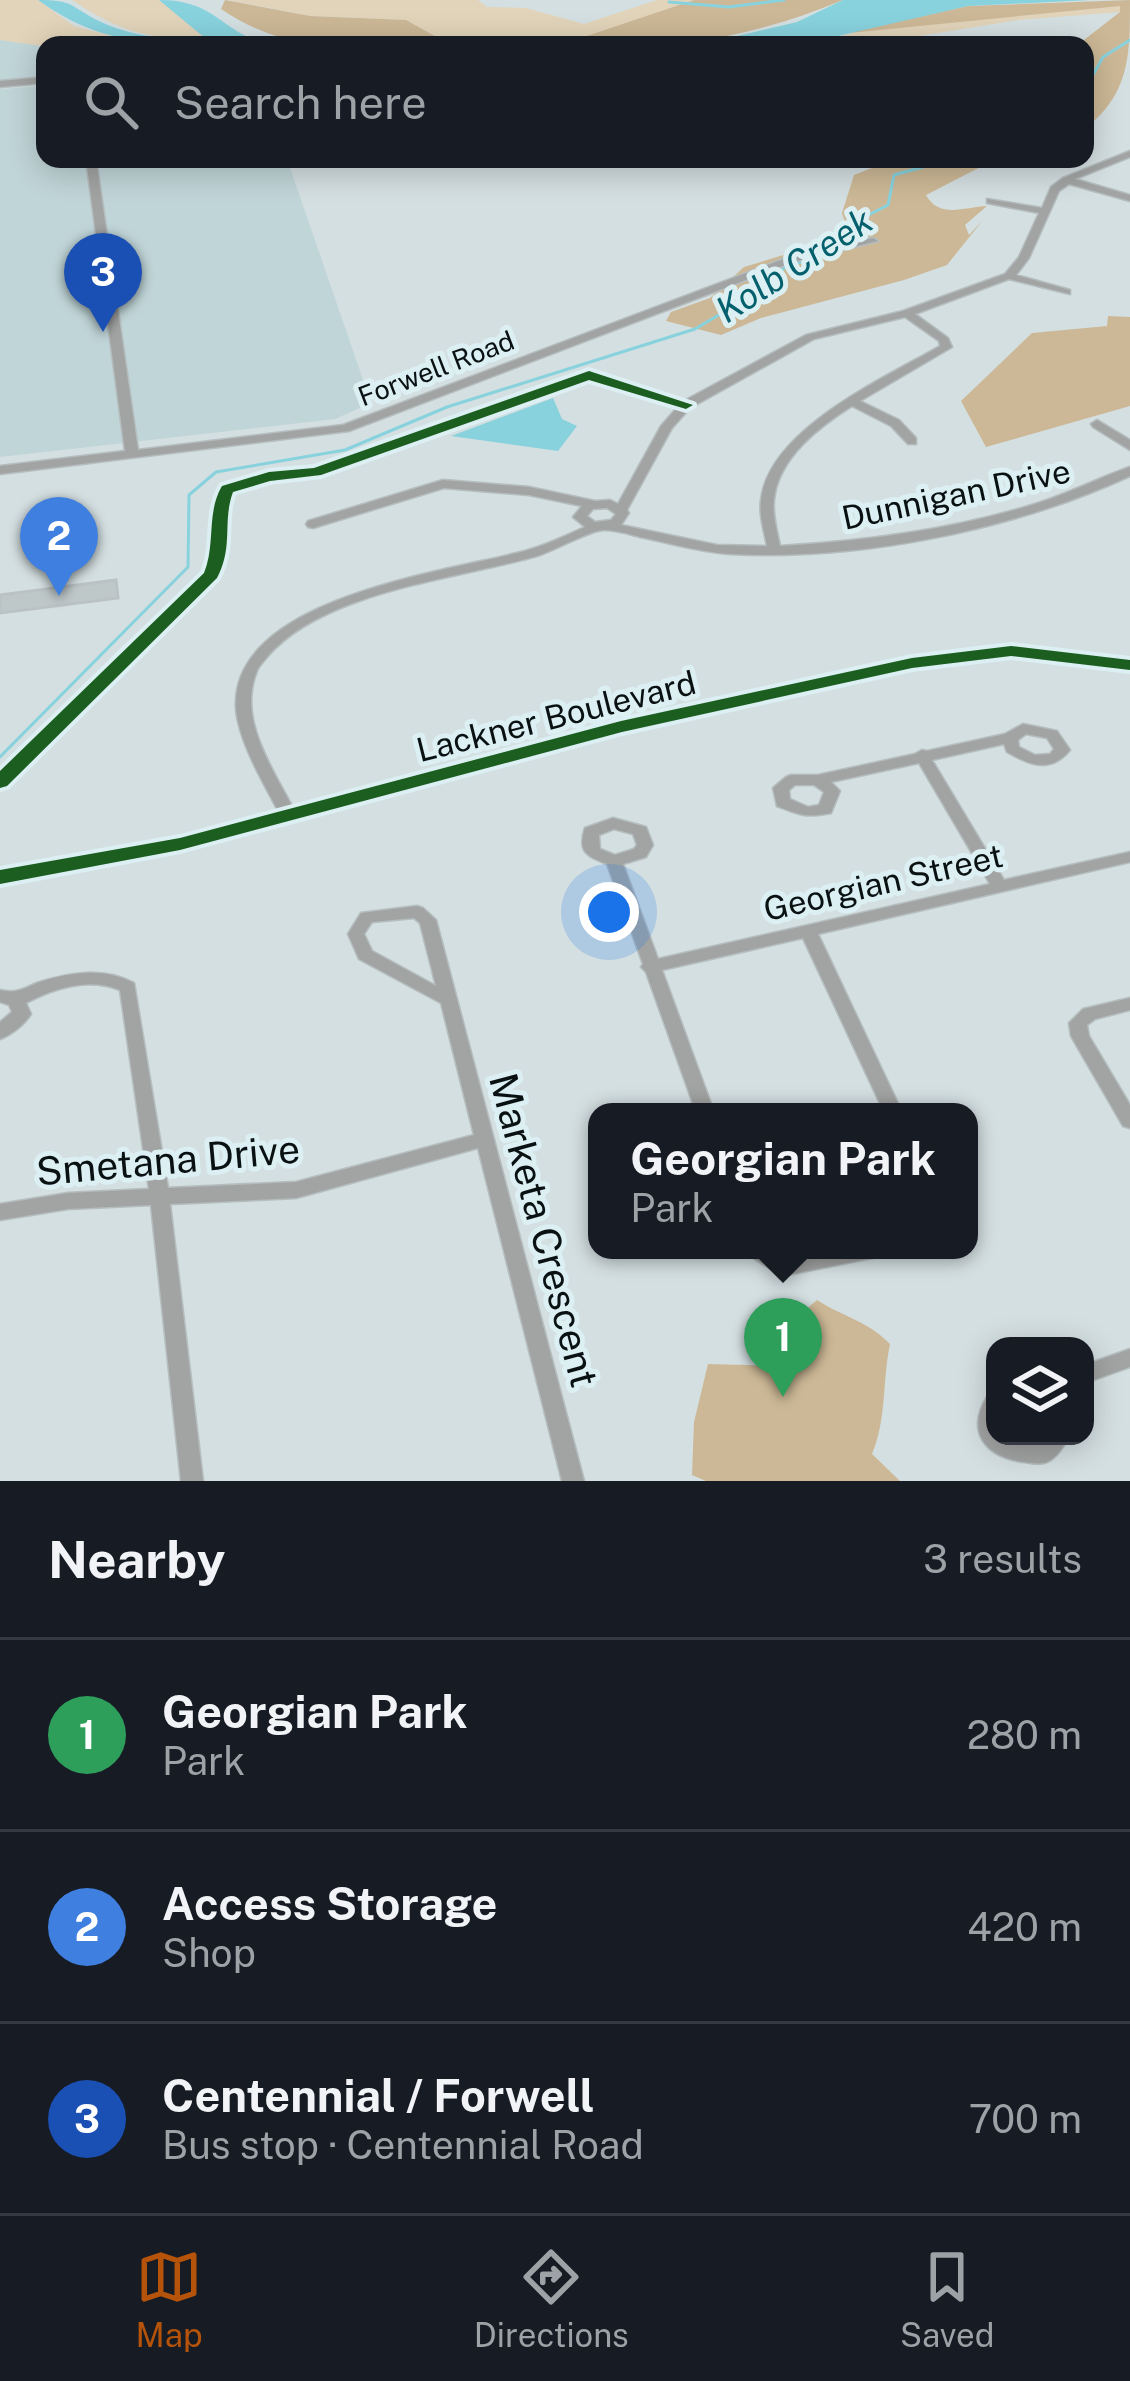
<!DOCTYPE html>
<meta charset="utf-8">
<style>
:root{--surface:#171b24;--page:#242831;--text:#f1f3f6;--muted:#9ea1a6;--line:#363941;--accent:#b45309}
body{margin:0;font-family:"Public Sans",sans-serif;background:var(--page);color:var(--text)}
.controls{position:absolute;right:36px;bottom:36px;display:grid;overflow:hidden;border-radius:24px;box-shadow:0 6px 30px #0003}
.controls button{width:108px;height:108px;display:grid;place-items:center;padding:0;border:0;border-bottom:3px solid var(--line);background:var(--surface);color:var(--text);font:60px sans-serif}
.you{position:absolute;left:609px;top:912px;width:42px;height:42px;margin:-30px;border:9px solid #fff;border-radius:50%;background:#1a73e8;box-shadow:0 0 0 18px #1a73e833}
.badge{display:grid;place-items:center;width:78px;height:78px;border-radius:50%;background:var(--accent);color:#fff;font-size:39px;font-weight:700}
.pin{position:absolute;translate:-50% -99px;filter:drop-shadow(0 3px 6px #0008)}
.pin::after{content:'';position:absolute;top:63px;width:42px;height:36px;background:inherit;clip-path:polygon(0 0,100% 0,50% 100%)}
.popup{position:absolute;left:588px;top:1103px;width:390px;height:156px;box-sizing:border-box;display:grid;place-content:center;border-radius:24px;background:var(--surface);filter:drop-shadow(0 3px 9px #0005);font-size:39px;white-space:nowrap;color:var(--muted)}
.popup b{font-size:45px;color:var(--text)}
.popup::after{content:'';position:absolute;left:50%;top:100%;margin-left:-24px;border:24px solid transparent;border-top-color:var(--surface)}
.list{margin:0;padding:0;list-style:none}
h2{display:flex;justify-content:space-between;align-items:center;height:156px;margin:0;padding:0 48px;font-size:51px}
h2 small{font-size:39px;font-weight:400;color:var(--muted)}
.list li{display:grid;grid-template-columns:78px 1fr auto;gap:36px;align-items:center;box-sizing:border-box;height:192px;padding:0 48px;border-top:3px solid var(--line)}
.list b{display:block;font-size:45px;white-space:nowrap}
.list p{margin:0;font-size:39px;white-space:nowrap;color:var(--muted)}
.list em{font-size:39px;font-style:normal;color:var(--muted)}
.icon{flex:none;width:66px;height:66px;fill:none;stroke:currentColor;stroke-width:2;stroke-linecap:round;stroke-linejoin:round}
.map{position:relative;flex:none;width:1130px;height:1481px;overflow:hidden}
.search{position:absolute;background:var(--surface);box-shadow:0 6px 30px #0003;left:36px;right:36px;top:36px;height:132px;display:flex;align-items:center;gap:30px;box-sizing:border-box;padding:0 42px;border-radius:24px;color:var(--muted);font-size:45px}
.sheet{height:732px;background:var(--surface)}
nav{display:flex;justify-content:space-around;align-items:center;box-sizing:border-box;height:168px;border-top:3px solid var(--line);background:var(--surface);font-size:33px;color:var(--muted)}
nav a{display:grid;justify-items:center;gap:6px}
nav .on{color:var(--accent)}
.map>svg:first-child{display:block}
.built{fill:#c0d5d8}
.green{fill:#e2d4ba}
.forest{fill:#ccb896}
.water{fill:#88d2de}
.lines{fill:none;stroke-linecap:round;stroke-linejoin:round}
.stream{stroke:#88d2de;stroke-width:3}
.building{fill:#bfc8c9;stroke:#bac2c4;stroke-width:3}
.minor-casing{stroke:#b5bdbf;stroke-width:3}
.secondary-casing{stroke:#b5bdbf;stroke-width:3}
.minor{fill:#a2a4a3;fill-rule:evenodd}
.secondary{fill:#a0a4a3;fill-rule:evenodd}
.cycleway-casing{stroke:#dcf0f4;stroke-width:8}
.cycleway{fill:#1b5e20;fill-rule:evenodd}
.labels{text-anchor:middle;dominant-baseline:central;stroke-width:10;stroke-linejoin:round;paint-order:stroke}
.far-street-label{font-size:27px;fill:#0a1112;stroke:#dcf0f4}
.street-label{font-size:33px;fill:#0a1112;stroke:#dcf0f4}
.water-label{font-size:36px;font-style:italic;fill:#04606c;stroke:#dcf0f4}
.near-street-label{font-size:39px;fill:#0a1112;stroke:#dcf0f4}
</style>
<div class="map">
<svg width="1130" height="1481" viewBox="0 0 1130 1481">
<rect width="100%" height="100%" fill="#d4dfe1"/>
<g class="built">
<polygon points="0,40 45,46 45,77 0,81"/>
<polygon points="45,86 45,159 287,159 371,403 335,419 0,457 0,89"/>
</g>
<g class="green">
<polygon points="0,0 38,0 74,26 146,45 42,46 0,40"/>
<path d="M72,0H159L207,39C149,40 118,31 72,0Z"/>
<polygon points="228,0 478,0 487,7 526,8 584,24 657,0 694,0 564,45 451,45 406,20 310,16"/>
<polygon points="1070,6 1120,6 1121,12 1018,20 864,45 805,45 869,29"/>
</g>
<g class="forest">
<path d="M225,0L310,16L406,20L451,45C364,45 296,60 221,9Z"/>
<path d="M694,0H843C752,38 662,53 563,44Z"/>
<path d="M1130,0C1130,56 1130,93 1085,129V45L1080,43L1120,12V6L839,34L968,6Z"/>
<path d="M895,159H996L926,195C939,219 964,207 987,206L965,225L969,235L983,220L947,265L904,280L761,318L721,335L666,321L671,312L710,298L744,267L849,235L842,213L854,175Z"/>
<polygon points="1108,316 1130,317 1130,406 986,447 961,401 1032,333 1107,326"/>
<path d="M817,1300C843,1317 868,1321 890,1344C882,1382 887,1418 872,1454L900,1481H706L692,1475L694,1422L708,1364L783,1366L790,1323Z"/>
</g>
<g class="water">
<path d="M38,0C76,0 70,7 99,21C131,37 171,40 206,39L159,0C216,0 219,31 269,45C182,45 112,54 38,0Z"/>
<polygon points="843,0 1090,0 968,6 799,45 699,45 797,22"/>
<polygon points="553,398 562,419 577,426 558,451 451,436"/>
</g>
<g class="lines">
<g class="stream">
<polyline points="669,2 729,7 784,0"/>
<polyline points="1085,89 1103,57 1130,40"/>
<polyline points="0,757 188,567 189,495 216,472 345,450 447,407 695,329 766,287 784,268 814,257 812,244 888,205 894,175 952,159"/>
</g>
</g>
<polygon class="building" points="116,580 118,598 0,613 0,595"/>
<g class="lines">
<defs>
<g id="minor">
<polygon points="45,77 45,83 0,87 0,81"/>
<path d="M1130,151V157L1075,179L1130,195V201L1069,184L1059,191L1029,258L1016,275L1070,290V294L1009,279L915,314L948,338L952,347L860,401L899,420L916,438V444H908L891,426L852,406C819,427 779,457 774,499C772,514 777,531 780,546C866,541 952,530 1035,504C1068,494 1098,478 1130,467V476C1013,530 859,561 730,554C699,552 670,543 640,537C629,534 616,530 604,530C590,530 554,551 537,556C457,579 323,591 267,657C265,660 258,667 257,671C236,721 276,773 297,816L289,821L283,820C267,789 239,744 236,709C229,598 446,572 525,551C546,545 565,536 585,527L573,517L582,506L529,495L444,488L313,528L308,527L306,524L308,521L443,480L529,487L595,501L610,500L618,504L661,426L682,402L806,335L903,311L1005,274L1019,257L1039,213L987,203V199L1042,208L1051,187L1063,178ZM905,317L939,341L940,346C885,378 769,429 761,500C759,515 764,531 767,546L717,545L621,525L629,513L627,510L672,428L690,408L814,339ZM607,508L616,514L611,520L595,522L587,516L593,509Z"/>
<polygon points="86,159 96,159 138,450 343,425 786,258 873,238 878,241 793,262 349,431 0,474 0,466 125,451"/>
<polygon points="1097,420 1130,440 1130,450 1093,427 1091,424"/>
<path d="M1023,724L1057,731L1070,750C1050,774 1030,765 1007,752L1004,744L932,760L1004,880L1130,852V862L818,934L902,1112H884L803,938L662,970L714,1112H696L646,972L641,967L643,964L607,864C587,856 577,852 585,828L613,818L646,827L653,845L646,857L623,864L658,959L990,884L919,763L831,782L840,791L831,813C806,818 800,815 777,806L773,788L786,777L791,775H818L915,754L922,750L927,751L1005,734ZM1026,734L1047,738L1054,749L1050,754L1035,755L1019,747L1018,740ZM795,785H814L824,792L819,805L808,807L790,799L789,790ZM614,829L633,834L637,845L634,849L615,855L600,849L599,835Z"/>
<path d="M417,906L423,908L436,920L584,1481H562L478,1148L296,1198L170,1204L203,1481H181L151,1205L68,1209L0,1220V1204L68,1193L149,1189L120,990C89,977 54,988 26,1003L31,1014C25,1024 11,1035 0,1039V1022L12,1012L9,1005L0,1002V990C16,994 23,989 37,983C70,972 103,967 134,983L168,1188L296,1182L474,1135L441,1003L359,959L348,934L361,913ZM414,918L420,923L436,986L372,951L364,934L372,922Z"/>
<polygon points="1130,998 1130,1010 1095,1019 1087,1025 1089,1036 1130,1105 1130,1128 1123,1126 1071,1036 1069,1023 1083,1009"/>
<polygon points="747,1250 772,1250 785,1259 831,1250 882,1250 879,1256 872,1258 782,1276 750,1256"/>
<polygon points="1130,1349 1130,1367 1085,1383 1085,1365"/>
<path d="M995,1393V1436H1006L1011,1441L1038,1444L1045,1436H1069C1065,1444 1059,1454 1052,1459C1043,1466 1034,1463 1024,1462C985,1457 965,1432 988,1395Z"/>
</g>
<polygon id="secondary" points="1011,645 1130,659 1130,671 1011,657 912,669 622,733 180,851 0,885 0,869 180,837 621,721 912,657"/>
</defs>
<use href="#minor" class="minor-casing"/>
<use href="#secondary" class="secondary-casing"/>
<use href="#minor" class="minor"/>
<use href="#secondary" class="secondary"/>
<defs>
<g id="cycleway">
<path d="M589,371L693,405L686,409L589,380L321,475L270,481L233,492C222,522 234,546 217,578L7,786L0,788V771L204,573C216,544 206,513 222,486L269,472L314,468Z"/>
<polygon points="1011,646 1130,660 1130,670 1011,656 912,668 622,732 180,850 0,884 0,870 180,838 621,721 912,658"/>
</g>
</defs>
<use href="#cycleway" class="cycleway-casing"/>
<use href="#cycleway" class="cycleway"/>
</g>
<g class="labels">
<g class="far-street-label">
<text transform="translate(436 368) rotate(-21)">Forwell Road</text>
</g>
<g class="street-label">
<text transform="translate(956 494) rotate(-12)">Dunnigan Drive</text>
<text transform="translate(556 716) rotate(-14)">Lackner Boulevard</text>
<text transform="translate(883 882) rotate(-13)">Georgian Street</text>
</g>
<g class="water-label">
<text transform="translate(794 265) rotate(-33)">Kolb Creek</text>
</g>
<g class="near-street-label">
<text transform="translate(168 1160) rotate(-5)">Smetana Drive</text>
<text transform="translate(544 1230) rotate(75)">Marketa Crescent</text>
</g>
</g>
</svg>
<div class="controls">
<button><svg class="icon" aria-label="layers" viewBox="0 0 24 24"><path d="M12 4l9 5-9 5-9-5zM3 14l9 5 9-5"/></svg></button>
</div>
<div class="you"></div>
<div class="pin badge" style="left:783px;top:1397px;background:#2e9e5b">1</div>
<div class="popup"><b>Georgian Park</b>Park</div>
<div class="pin badge" style="left:59px;top:596px;background:#3f7fe0">2</div>
<div class="pin badge" style="left:103px;top:332px;background:#1a4fb4">3</div>
<div class="search"><svg class="icon" aria-label="search" viewBox="0 0 24 24"><circle cx="10" cy="10" r="6"/><path d="M15 15l6 6"/></svg>Search here</div>
</div>
<section class="sheet">
<h2>Nearby<small>3 results</small></h2>
<ul class="list">
<li><span class="badge" style="background:#2e9e5b">1</span><div><b>Georgian Park</b><p>Park</p></div><em>280 m</em></li>
<li><span class="badge" style="background:#3f7fe0">2</span><div><b>Access Storage</b><p>Shop</p></div><em>420 m</em></li>
<li><span class="badge" style="background:#1a4fb4">3</span><div><b>Centennial / Forwell</b><p>Bus stop · Centennial Road</p></div><em>700 m</em></li>
</ul>
</section>
<nav>
<a class="on"><svg class="icon" aria-label="map" viewBox="0 0 24 24"><path d="M3 6l6-2 6 2 6-2v14l-6 2-6-2-6 2zM9 4v14M15 6v14"/></svg>Map</a>
<a><svg class="icon" aria-label="directions" viewBox="0 0 24 24"><path d="M12 3l9 9-9 9-9-9zM9 14v-3h6M13 9l2 2-2 2"/></svg>Directions</a>
<a><svg class="icon" aria-label="saved" viewBox="0 0 24 24"><path d="M7 4h10v16l-5-4-5 4z"/></svg>Saved</a>
</nav>
